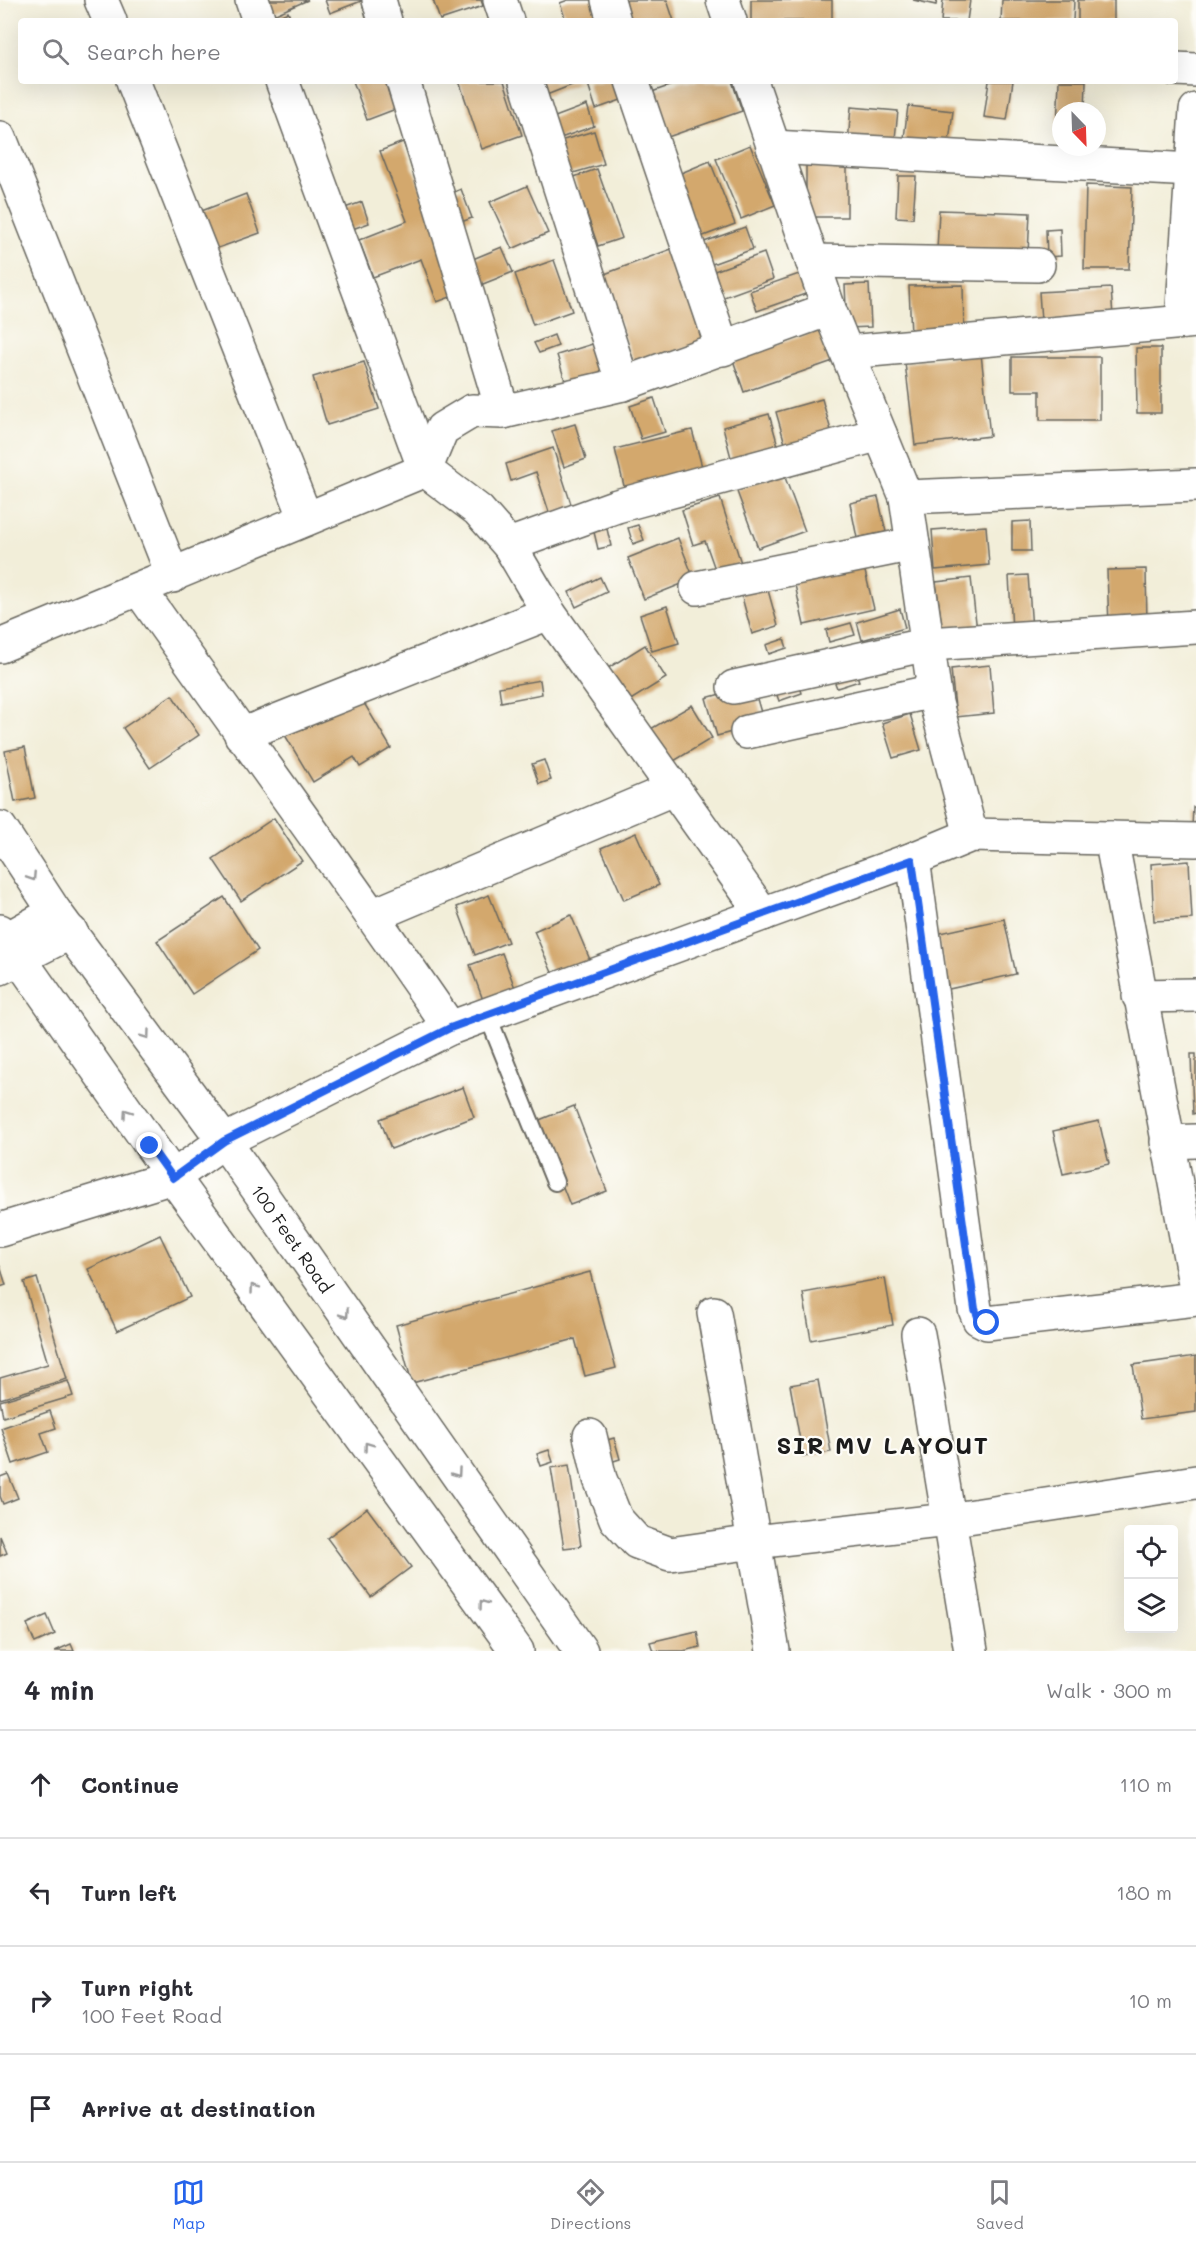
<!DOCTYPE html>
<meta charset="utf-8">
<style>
:root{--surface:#fff;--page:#f7f7f7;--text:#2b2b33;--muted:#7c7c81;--line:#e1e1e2;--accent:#2563eb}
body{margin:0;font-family:Mali,sans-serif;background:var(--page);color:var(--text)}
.controls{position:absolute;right:18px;bottom:18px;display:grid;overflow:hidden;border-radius:6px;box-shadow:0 6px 24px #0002}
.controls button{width:54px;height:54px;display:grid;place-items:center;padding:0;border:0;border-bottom:2px solid var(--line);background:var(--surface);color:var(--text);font:30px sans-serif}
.compass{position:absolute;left:1052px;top:102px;width:54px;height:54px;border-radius:50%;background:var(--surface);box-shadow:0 6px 24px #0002;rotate:157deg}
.stop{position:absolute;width:18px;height:18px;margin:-14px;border:4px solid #2563eb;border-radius:50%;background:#fff}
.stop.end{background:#2563eb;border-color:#fff;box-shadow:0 2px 6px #0008}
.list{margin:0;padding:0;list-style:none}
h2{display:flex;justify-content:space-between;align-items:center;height:78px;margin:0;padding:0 24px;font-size:26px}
h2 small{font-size:20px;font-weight:400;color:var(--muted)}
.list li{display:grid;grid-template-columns:39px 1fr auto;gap:18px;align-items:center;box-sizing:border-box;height:108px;padding:0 24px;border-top:2px solid var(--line)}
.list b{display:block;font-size:22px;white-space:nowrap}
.list p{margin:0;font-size:20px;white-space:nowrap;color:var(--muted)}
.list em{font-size:20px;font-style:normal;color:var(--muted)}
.icon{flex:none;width:33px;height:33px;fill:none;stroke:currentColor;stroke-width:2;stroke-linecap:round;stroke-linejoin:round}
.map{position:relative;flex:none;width:1196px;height:1651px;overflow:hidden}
.search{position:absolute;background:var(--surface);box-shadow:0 6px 24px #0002;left:18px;right:18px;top:18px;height:66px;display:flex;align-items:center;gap:15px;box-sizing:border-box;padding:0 21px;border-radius:6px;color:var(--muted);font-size:22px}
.sheet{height:510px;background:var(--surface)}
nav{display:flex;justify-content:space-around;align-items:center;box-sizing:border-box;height:84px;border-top:2px solid var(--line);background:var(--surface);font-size:16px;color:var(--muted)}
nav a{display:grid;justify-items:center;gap:3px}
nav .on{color:var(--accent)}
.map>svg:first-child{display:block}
.building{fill:#d3a86d}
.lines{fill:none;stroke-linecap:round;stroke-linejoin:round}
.lane-casing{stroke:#67665e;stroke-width:20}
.street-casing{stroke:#67665e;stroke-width:36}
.secondary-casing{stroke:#67665e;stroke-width:36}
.lane{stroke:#fff;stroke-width:16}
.street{stroke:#fff;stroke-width:33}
.secondary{stroke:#fff;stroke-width:33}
.oneway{stroke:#999}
.route{stroke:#2563eb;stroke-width:8}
.labels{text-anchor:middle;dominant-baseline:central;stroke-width:4.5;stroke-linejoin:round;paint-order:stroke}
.street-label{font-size:18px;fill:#1c1c1c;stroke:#fdfcf7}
.district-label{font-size:24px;font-weight:bold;letter-spacing:1.5px;fill:#1c1c1c;stroke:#fdfcf7}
</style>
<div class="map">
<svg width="1196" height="1651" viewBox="0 0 1196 1651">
<rect width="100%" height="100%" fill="#fdfcf7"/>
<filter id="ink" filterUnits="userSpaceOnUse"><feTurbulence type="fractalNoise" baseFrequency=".0167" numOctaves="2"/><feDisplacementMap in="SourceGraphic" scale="12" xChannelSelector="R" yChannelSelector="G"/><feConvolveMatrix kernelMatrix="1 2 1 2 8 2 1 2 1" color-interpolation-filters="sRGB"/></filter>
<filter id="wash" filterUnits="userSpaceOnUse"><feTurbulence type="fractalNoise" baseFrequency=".008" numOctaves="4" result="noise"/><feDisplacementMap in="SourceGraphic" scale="24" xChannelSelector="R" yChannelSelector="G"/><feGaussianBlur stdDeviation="1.35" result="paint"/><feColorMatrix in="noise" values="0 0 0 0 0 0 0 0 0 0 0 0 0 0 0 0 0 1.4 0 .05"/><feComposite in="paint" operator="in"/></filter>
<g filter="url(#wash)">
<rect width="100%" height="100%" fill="#f2eed9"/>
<g id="blocks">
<g class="building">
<polygon points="265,0 308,0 271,16"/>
<polygon points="325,0 364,0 330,13"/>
<polygon points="433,0 481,0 483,6 440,20"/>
<polygon points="568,0 599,0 606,21 566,21 560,3"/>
<polygon points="622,0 667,0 674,21 630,21"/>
<rect x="751" y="0" width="81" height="21"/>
<polygon points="913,0 937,0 936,5"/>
<polygon points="943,0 970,0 967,21 941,21"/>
<polygon points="1002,0 1074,0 1073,21 1001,21"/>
<rect x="1078" y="0" width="36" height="21"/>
<polygon points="288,12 292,21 268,21"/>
<polygon points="353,81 391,81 401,107 367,120"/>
<polygon points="459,81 504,81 522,135 482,149"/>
<polygon points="539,81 582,81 544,96"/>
<polygon points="587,81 627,81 632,96 596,109"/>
<polygon points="683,81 732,81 742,111 665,138 649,93"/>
<polygon points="989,81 1013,81 1007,120 984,117"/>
<polygon points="1059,81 1086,81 1085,111 1061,111 1061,127 1057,127"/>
<polygon points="587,105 594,126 555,140 547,120"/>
<polygon points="908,106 953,111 948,150 903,146"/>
<polygon points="851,107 898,111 894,147 848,143"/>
<polygon points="594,131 604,164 563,176 553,143"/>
<polygon points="403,142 461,293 437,302 421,259 373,277 359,240 407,221 380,151"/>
<polygon points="750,145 775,205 741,219 716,159"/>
<polygon points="710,161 735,224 698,238 674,176"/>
<rect x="806" y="166" width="41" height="51"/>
<polygon points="597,169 622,238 598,246 574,177"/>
<polygon points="898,176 916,176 913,218 896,217"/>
<polygon points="1086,185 1132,187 1129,269 1084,269"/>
<polygon points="527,186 548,233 512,249 490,202"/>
<polygon points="461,189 472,218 461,222 450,194"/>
<polygon points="246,194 260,233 204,253 191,215"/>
<polygon points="362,202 369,223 344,232 336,211"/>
<polygon points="939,210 1030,213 1028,254 937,251"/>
<polygon points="745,227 753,249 704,267 696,245"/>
<polygon points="1060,229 1061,256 1047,257 1046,230"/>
<polygon points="502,247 513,272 478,286 468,261"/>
<polygon points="674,248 708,341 636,367 602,275"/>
<polygon points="764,253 773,279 716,300 706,274"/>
<polygon points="554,260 572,311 533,325 515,274"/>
<polygon points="802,273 808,293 757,311 750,291"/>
<polygon points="869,284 871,327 847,328 845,285"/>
<polygon points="963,285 964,334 911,336 909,286"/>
<polygon points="1111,288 1113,317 1041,321 1039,292"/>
<polygon points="822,329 833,361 744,392 733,360"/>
<polygon points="554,335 558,346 539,353 534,343"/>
<polygon points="599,342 608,372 566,384 557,355"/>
<polygon points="1136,348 1161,348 1161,413 1137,413"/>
<polygon points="981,354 990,436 915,445 905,363"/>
<polygon points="1012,357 1100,357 1100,420 1040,420 1040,391 1012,391"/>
<polygon points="364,362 379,409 327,425 313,377"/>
<polygon points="654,398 665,432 641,439 630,406"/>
<polygon points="822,399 834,441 788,454 776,412"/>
<polygon points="769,414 781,456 734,469 723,427"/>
<polygon points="575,424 586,459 564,467 552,431"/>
<polygon points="692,430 704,474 626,494 615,449"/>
<polygon points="553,448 572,507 550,515 536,472 511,481 506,464"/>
<polygon points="783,472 805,531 758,548 736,489"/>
<polygon points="878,497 886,532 857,538 850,503"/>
<polygon points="720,498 741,563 716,572 705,541 693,545 682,510"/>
<polygon points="1030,521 1031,551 1012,551 1012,522"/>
<polygon points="638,525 644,540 633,544 628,528"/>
<polygon points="986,526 989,565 935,570 932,530"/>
<polygon points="607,529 611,546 598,549 594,532"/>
<polygon points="678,538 694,579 644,599 628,558"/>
<polygon points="862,559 874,609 804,625 793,576"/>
<polygon points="1146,569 1147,626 1109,627 1107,570"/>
<polygon points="1028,575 1032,629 1012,630 1009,576"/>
<polygon points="600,577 607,592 576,607 569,592"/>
<polygon points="971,578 977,631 943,635 936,582"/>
<polygon points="766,583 778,626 752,634 740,590"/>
<polygon points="667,606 679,643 652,651 640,615"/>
<polygon points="900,609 905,628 862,640 857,622"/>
<polygon points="851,623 855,635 829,642 826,630"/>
<polygon points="784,639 787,648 769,654 766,645"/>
<polygon points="645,645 666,678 621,706 600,673"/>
<polygon points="990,665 994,713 956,717 951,669"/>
<polygon points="854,667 859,681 837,688 832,675"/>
<polygon points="797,676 802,693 779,701 773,684"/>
<polygon points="540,680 542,694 501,702 499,687"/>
<polygon points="753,685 764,723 717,736 706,698"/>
<polygon points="172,695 199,735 150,768 123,728"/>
<polygon points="361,698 391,748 360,767 354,757 313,782 282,730"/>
<polygon points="692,705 712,738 669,764 649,730"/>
<polygon points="910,714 921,750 893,758 882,723"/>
<polygon points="25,747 35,798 15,802 5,751"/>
<polygon points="544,760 551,780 539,784 532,764"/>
<polygon points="1193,807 1196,807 1196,830 1192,829"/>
<polygon points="274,818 302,861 241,901 213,859"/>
<polygon points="636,833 659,885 624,900 601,848"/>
<polygon points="1189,861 1192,919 1154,921 1151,864"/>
<polygon points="489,895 508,942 475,955 457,907"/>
<polygon points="224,897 258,950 192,994 157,941"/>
<polygon points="571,915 593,967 557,984 534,931"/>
<polygon points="1004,919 1016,974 949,989 936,934"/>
<polygon points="502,953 518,996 486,1008 470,965"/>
<polygon points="1191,1054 1196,1054 1196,1113 1193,1114"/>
<polygon points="463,1087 474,1117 391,1149 380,1119"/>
<polygon points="574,1106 607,1191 570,1205 537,1121"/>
<polygon points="1099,1121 1109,1164 1063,1174 1053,1131"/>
<polygon points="160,1235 190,1297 117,1331 88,1269"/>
<polygon points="0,1266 6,1285 0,1287"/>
<polygon points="590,1272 616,1368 585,1376 575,1339 412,1383 396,1325"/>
<polygon points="37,1278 67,1379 0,1399 0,1378 48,1364 24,1282"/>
<polygon points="885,1278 893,1325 811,1340 803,1293"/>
<polygon points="1196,1356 1196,1412 1141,1419 1133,1365"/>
<polygon points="818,1380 831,1452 803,1457 790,1385"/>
<polygon points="68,1381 73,1396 3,1417 0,1401"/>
<polygon points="50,1411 56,1428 41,1433 48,1452 13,1464 1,1428"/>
<polygon points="614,1438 620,1459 604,1464 597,1443"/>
<polygon points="549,1450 553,1462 541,1466 537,1454"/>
<polygon points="569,1465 581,1546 564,1548 551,1468"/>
<polygon points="8,1474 18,1498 3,1504 0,1496 0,1477"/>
<polygon points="367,1508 411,1567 371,1597 327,1538"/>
<polygon points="0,1536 7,1553 0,1556"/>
<polygon points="47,1615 55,1634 35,1643 27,1624"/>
<polygon points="697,1631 700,1647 683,1651 653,1651 650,1642"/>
<polygon points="71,1644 74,1651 55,1651"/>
</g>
</g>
</g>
<g filter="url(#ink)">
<use href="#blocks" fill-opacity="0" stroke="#67665e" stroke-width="1.5"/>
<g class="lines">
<defs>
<polyline id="lane" points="487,1014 555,1182"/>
<g id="street">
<polyline points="101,0 110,21"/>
<polyline points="252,0 259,21"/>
<polyline points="379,0 385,21"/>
<polyline points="500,0 507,21"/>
<polyline points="608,0 614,21"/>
<polyline points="723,0 730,21"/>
<polyline points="1175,69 1196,70"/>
<polyline points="133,81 306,519"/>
<polyline points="282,81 425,470 478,510 509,545 549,613 763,914"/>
<polyline points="403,81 503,412"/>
<polyline points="526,81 623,384"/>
<polyline points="632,81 723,349"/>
<polyline points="751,81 829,309 906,497 936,703 971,835"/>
<polyline points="0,138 173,576"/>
<polyline points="773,147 1192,170"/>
<polyline points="812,261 1038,265"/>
<polyline points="1182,322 1196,110"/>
<polyline points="848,352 1196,321"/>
<polyline points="906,497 1196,485"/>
<polyline points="509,545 617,506 880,434"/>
<polyline points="697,588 913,544"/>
<path d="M139,589C242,736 349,880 450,1028"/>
<polyline points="0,646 425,470 442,429 472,411 503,412 623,384 829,309"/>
<polyline points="734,687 928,644 1196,627"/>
<polyline points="747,732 934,691"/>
<polyline points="241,735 549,613"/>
<polyline points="1111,838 1196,1289"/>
<polyline points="913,859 975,1309 979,1319 987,1323 1196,1299"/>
<polyline points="374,915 673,789"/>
<polyline points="1139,996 1196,995"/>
<polyline points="1167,1142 1196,1141"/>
<polyline points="0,1230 173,1177"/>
<polyline points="714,1313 754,1542 948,1520 1196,1482"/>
<polyline points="918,1334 971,1651"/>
<polyline points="590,1436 600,1479 616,1519 637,1542 670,1554 754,1542 773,1651"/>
</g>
<g id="secondary">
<path id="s1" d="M0,828L55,912L224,1141L581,1651"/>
<polyline points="0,931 173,1177 517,1651"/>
<polyline points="0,943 55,912"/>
<polyline points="0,968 71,932"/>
<polyline points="173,1177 224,1141 450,1028 913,859 971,835 1196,840"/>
</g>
</defs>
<use href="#lane" class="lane-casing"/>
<use href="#street" class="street-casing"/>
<use href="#secondary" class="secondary-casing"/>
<use href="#lane" class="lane"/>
<use href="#street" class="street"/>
<use href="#secondary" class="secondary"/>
</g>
<defs><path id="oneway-chevron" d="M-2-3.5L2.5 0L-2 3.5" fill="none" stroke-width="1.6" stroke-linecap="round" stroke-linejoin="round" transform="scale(1.5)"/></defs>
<g class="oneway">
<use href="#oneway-chevron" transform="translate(32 877) rotate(57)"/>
<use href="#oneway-chevron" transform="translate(146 1035) rotate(54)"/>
<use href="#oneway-chevron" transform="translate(127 1113) rotate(-125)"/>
<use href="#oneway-chevron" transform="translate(254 1288) rotate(-126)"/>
<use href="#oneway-chevron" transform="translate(345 1314) rotate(55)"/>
<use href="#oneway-chevron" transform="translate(368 1446) rotate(-126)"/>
<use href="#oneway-chevron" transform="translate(457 1473) rotate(55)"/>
<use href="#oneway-chevron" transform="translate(483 1604) rotate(-126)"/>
</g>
</g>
<g class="lines" filter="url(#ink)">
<polyline class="route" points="150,1146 173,1178 224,1141 450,1028 912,860 975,1309 979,1319 987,1323"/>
</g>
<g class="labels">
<g class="street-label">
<text stroke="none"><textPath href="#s1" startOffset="504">100 Feet Road</textPath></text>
</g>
<g class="district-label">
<text x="883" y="1444">SIR MV LAYOUT</text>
</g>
</g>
</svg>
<div class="controls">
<button><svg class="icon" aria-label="locate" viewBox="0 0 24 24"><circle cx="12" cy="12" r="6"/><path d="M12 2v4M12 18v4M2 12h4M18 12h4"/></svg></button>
<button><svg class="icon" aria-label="layers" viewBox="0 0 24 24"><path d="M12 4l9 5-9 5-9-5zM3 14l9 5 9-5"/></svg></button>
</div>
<svg class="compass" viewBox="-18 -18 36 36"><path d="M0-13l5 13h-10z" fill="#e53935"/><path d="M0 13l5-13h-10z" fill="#7c7c81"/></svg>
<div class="stop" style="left:987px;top:1323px"></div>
<div class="stop end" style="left:150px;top:1146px"></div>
<div class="search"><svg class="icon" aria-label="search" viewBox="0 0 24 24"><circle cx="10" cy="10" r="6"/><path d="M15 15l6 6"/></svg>Search here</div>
</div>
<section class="sheet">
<h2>4 min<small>Walk · 300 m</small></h2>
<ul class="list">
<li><svg class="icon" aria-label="ahead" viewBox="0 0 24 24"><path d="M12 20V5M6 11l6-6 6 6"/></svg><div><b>Continue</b></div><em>110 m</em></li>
<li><svg class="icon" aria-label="left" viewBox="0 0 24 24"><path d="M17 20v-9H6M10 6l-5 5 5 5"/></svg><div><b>Turn left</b></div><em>180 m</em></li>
<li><svg class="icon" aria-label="right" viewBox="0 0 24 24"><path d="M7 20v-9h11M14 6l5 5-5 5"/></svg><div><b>Turn right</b><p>100 Feet Road</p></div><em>10 m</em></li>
<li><svg class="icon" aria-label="arrive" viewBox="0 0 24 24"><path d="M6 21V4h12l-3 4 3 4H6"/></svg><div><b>Arrive at destination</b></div></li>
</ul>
</section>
<nav>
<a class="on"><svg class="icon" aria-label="map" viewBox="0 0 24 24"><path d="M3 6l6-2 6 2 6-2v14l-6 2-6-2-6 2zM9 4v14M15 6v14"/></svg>Map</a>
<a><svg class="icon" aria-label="directions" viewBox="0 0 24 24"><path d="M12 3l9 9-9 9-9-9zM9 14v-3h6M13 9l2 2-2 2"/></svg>Directions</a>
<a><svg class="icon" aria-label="saved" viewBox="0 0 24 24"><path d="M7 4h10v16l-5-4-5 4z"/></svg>Saved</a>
</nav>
